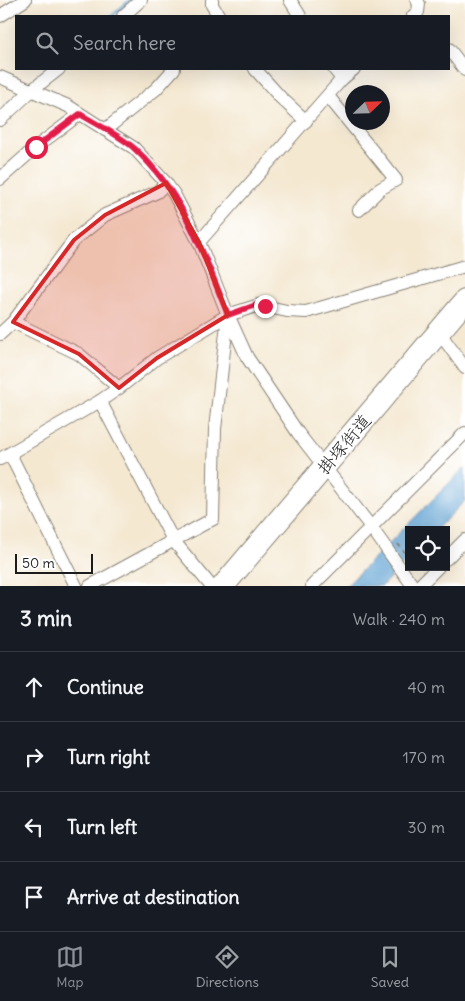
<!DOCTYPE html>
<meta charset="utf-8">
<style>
:root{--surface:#171b24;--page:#242831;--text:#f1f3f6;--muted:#9ea1a6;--line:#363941;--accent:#8c9099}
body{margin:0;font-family:Delius,"Klee One",sans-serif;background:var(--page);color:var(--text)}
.controls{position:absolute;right:15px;bottom:15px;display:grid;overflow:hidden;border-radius:0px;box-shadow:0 5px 20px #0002}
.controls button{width:45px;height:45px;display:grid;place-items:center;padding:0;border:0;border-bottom:1px solid var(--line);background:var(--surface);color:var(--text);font:25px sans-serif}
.compass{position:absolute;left:345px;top:85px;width:45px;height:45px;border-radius:50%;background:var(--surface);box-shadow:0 5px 20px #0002;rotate:67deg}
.scale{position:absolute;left:15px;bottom:12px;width:78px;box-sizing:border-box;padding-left:5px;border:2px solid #1c1c1c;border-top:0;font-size:14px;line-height:18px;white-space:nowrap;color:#1c1c1c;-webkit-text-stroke:4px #fff;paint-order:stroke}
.stop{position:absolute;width:15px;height:15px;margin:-11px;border:4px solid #e11d48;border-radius:50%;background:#fff}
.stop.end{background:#e11d48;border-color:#fff;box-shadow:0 1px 5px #0008}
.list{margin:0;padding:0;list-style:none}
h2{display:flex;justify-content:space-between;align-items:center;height:65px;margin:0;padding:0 20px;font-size:21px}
h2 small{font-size:16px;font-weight:400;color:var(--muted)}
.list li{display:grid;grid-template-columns:32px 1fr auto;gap:15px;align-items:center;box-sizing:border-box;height:70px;padding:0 20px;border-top:1px solid var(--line)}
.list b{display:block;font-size:19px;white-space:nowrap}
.list em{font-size:16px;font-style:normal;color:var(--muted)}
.icon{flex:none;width:28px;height:28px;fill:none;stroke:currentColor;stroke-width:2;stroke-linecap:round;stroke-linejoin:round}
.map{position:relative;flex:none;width:465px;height:586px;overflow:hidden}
.search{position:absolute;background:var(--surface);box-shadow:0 5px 20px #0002;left:15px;right:15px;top:15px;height:55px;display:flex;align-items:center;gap:12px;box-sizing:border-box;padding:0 18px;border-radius:0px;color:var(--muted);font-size:19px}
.sheet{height:345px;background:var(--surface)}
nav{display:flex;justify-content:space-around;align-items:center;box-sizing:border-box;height:70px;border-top:1px solid var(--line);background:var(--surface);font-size:14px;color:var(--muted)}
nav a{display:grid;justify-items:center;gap:2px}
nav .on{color:var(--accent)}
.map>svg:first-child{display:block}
.water{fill:#5da0d1;stroke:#3c5e76}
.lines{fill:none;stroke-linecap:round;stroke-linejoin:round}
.stream{stroke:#5da0d1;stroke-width:3}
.street-casing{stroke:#888276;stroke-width:14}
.highway-casing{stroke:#888276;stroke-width:24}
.path{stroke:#888276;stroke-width:2;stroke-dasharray:4 4;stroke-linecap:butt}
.street{stroke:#fff;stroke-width:12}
.highway{stroke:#fff;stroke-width:22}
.route{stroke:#e11d48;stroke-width:6}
.marked{fill:#d62828;fill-opacity:0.2;stroke:#d62828;stroke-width:4;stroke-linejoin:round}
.labels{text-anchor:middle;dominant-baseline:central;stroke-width:4;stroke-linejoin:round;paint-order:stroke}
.street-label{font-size:18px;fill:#1c1c1c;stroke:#fff}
</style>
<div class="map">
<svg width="465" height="586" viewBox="0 0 465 586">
<rect width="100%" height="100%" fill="#fff"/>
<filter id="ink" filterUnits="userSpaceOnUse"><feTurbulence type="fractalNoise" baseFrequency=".02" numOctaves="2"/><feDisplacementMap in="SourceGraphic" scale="10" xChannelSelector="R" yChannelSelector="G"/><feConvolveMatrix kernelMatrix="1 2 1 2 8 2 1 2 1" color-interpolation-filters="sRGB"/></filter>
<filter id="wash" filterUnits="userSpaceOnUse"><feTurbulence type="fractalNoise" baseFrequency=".0096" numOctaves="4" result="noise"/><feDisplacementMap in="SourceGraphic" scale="20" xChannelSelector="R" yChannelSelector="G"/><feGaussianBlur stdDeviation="1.12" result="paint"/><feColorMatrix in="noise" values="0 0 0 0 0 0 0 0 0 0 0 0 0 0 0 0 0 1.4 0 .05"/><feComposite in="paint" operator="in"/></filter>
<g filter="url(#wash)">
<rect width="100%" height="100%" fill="#f4e8d1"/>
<polygon class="water" points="465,467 465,501 436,530 409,530 409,558 382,586 346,586"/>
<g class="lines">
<g class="stream">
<polyline points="112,16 130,0"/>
<polyline points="6,106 23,90"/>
</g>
</g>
</g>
<g filter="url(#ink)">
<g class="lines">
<defs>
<g id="street">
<polyline points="212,0 212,5 219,16"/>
<polyline points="290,0 300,16"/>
<polyline points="0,16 25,0"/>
<polyline points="123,16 141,0"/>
<polyline points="413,16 418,12 419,4 417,0"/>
<polyline points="449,49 465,70"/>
<polyline points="255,69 281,98 306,121"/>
<polyline points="334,69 342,79"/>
<polyline points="0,77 68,106 134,148 166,183 174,194 199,242 228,315 247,357 298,433 371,527 413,586"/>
<polyline points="328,96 396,180 380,189 359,210"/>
<polyline points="0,120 32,90 59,69"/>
<polyline points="105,130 156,89 174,69"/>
<polyline points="0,179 36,147 80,114"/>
<polyline points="199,242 342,79 354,69"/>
<polyline points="13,322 79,354 119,388"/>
<polyline points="439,332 465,368"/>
<polyline points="0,334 13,322 74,240 105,215 157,192 166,183"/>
<polyline points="100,401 173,540 211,586"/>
<polyline points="10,454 76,586"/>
<polyline points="0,459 100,401 119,388 157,358 228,315 259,305 287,311 306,312 465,266"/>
<polyline points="446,559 465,540"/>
<polyline points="90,586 213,519 215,429 228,315"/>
<polyline points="312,586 465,433"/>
<polyline points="419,586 438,567"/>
</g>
<polyline id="highway" points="223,586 465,301"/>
</defs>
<use href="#street" class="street-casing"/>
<use href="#highway" class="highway-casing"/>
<polyline class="path" points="398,544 409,558"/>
<use href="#street" class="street"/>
<use href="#highway" class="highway"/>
</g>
</g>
<g class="lines" filter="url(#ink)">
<path class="route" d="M36,147L80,114C96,124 121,136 135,149C184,194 204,255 228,315L259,304L265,306"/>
</g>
<path class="marked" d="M166,183L199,242L228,315L157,358L119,388L79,354L13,322L74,240L105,215Z"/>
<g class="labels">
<g class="street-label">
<text transform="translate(344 444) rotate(-50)">掛塚街道</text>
</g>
</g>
</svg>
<div class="controls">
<button><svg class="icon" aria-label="locate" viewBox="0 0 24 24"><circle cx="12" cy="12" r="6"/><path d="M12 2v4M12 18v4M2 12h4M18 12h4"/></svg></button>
</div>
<svg class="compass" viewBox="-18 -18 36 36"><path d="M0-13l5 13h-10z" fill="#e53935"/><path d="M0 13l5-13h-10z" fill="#9ea1a6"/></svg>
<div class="scale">50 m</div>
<div class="stop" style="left:36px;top:147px"></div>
<div class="stop end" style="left:265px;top:306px"></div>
<div class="search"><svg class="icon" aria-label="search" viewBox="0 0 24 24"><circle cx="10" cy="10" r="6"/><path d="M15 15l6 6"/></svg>Search here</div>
</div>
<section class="sheet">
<h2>3 min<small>Walk · 240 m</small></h2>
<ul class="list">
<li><svg class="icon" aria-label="ahead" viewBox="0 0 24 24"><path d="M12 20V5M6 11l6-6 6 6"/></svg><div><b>Continue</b></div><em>40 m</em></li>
<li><svg class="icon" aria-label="right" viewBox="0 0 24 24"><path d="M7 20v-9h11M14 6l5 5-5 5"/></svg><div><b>Turn right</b></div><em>170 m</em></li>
<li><svg class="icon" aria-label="left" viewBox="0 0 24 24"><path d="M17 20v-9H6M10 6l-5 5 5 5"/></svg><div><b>Turn left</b></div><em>30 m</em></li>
<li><svg class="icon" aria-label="arrive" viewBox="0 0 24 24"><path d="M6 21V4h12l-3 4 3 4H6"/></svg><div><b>Arrive at destination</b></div></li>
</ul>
</section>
<nav>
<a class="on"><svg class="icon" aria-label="map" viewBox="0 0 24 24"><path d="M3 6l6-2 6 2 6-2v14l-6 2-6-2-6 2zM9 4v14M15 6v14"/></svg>Map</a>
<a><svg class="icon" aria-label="directions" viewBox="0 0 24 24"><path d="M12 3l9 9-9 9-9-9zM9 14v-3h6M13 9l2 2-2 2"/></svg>Directions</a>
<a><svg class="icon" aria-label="saved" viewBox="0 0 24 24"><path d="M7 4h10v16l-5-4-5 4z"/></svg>Saved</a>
</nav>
